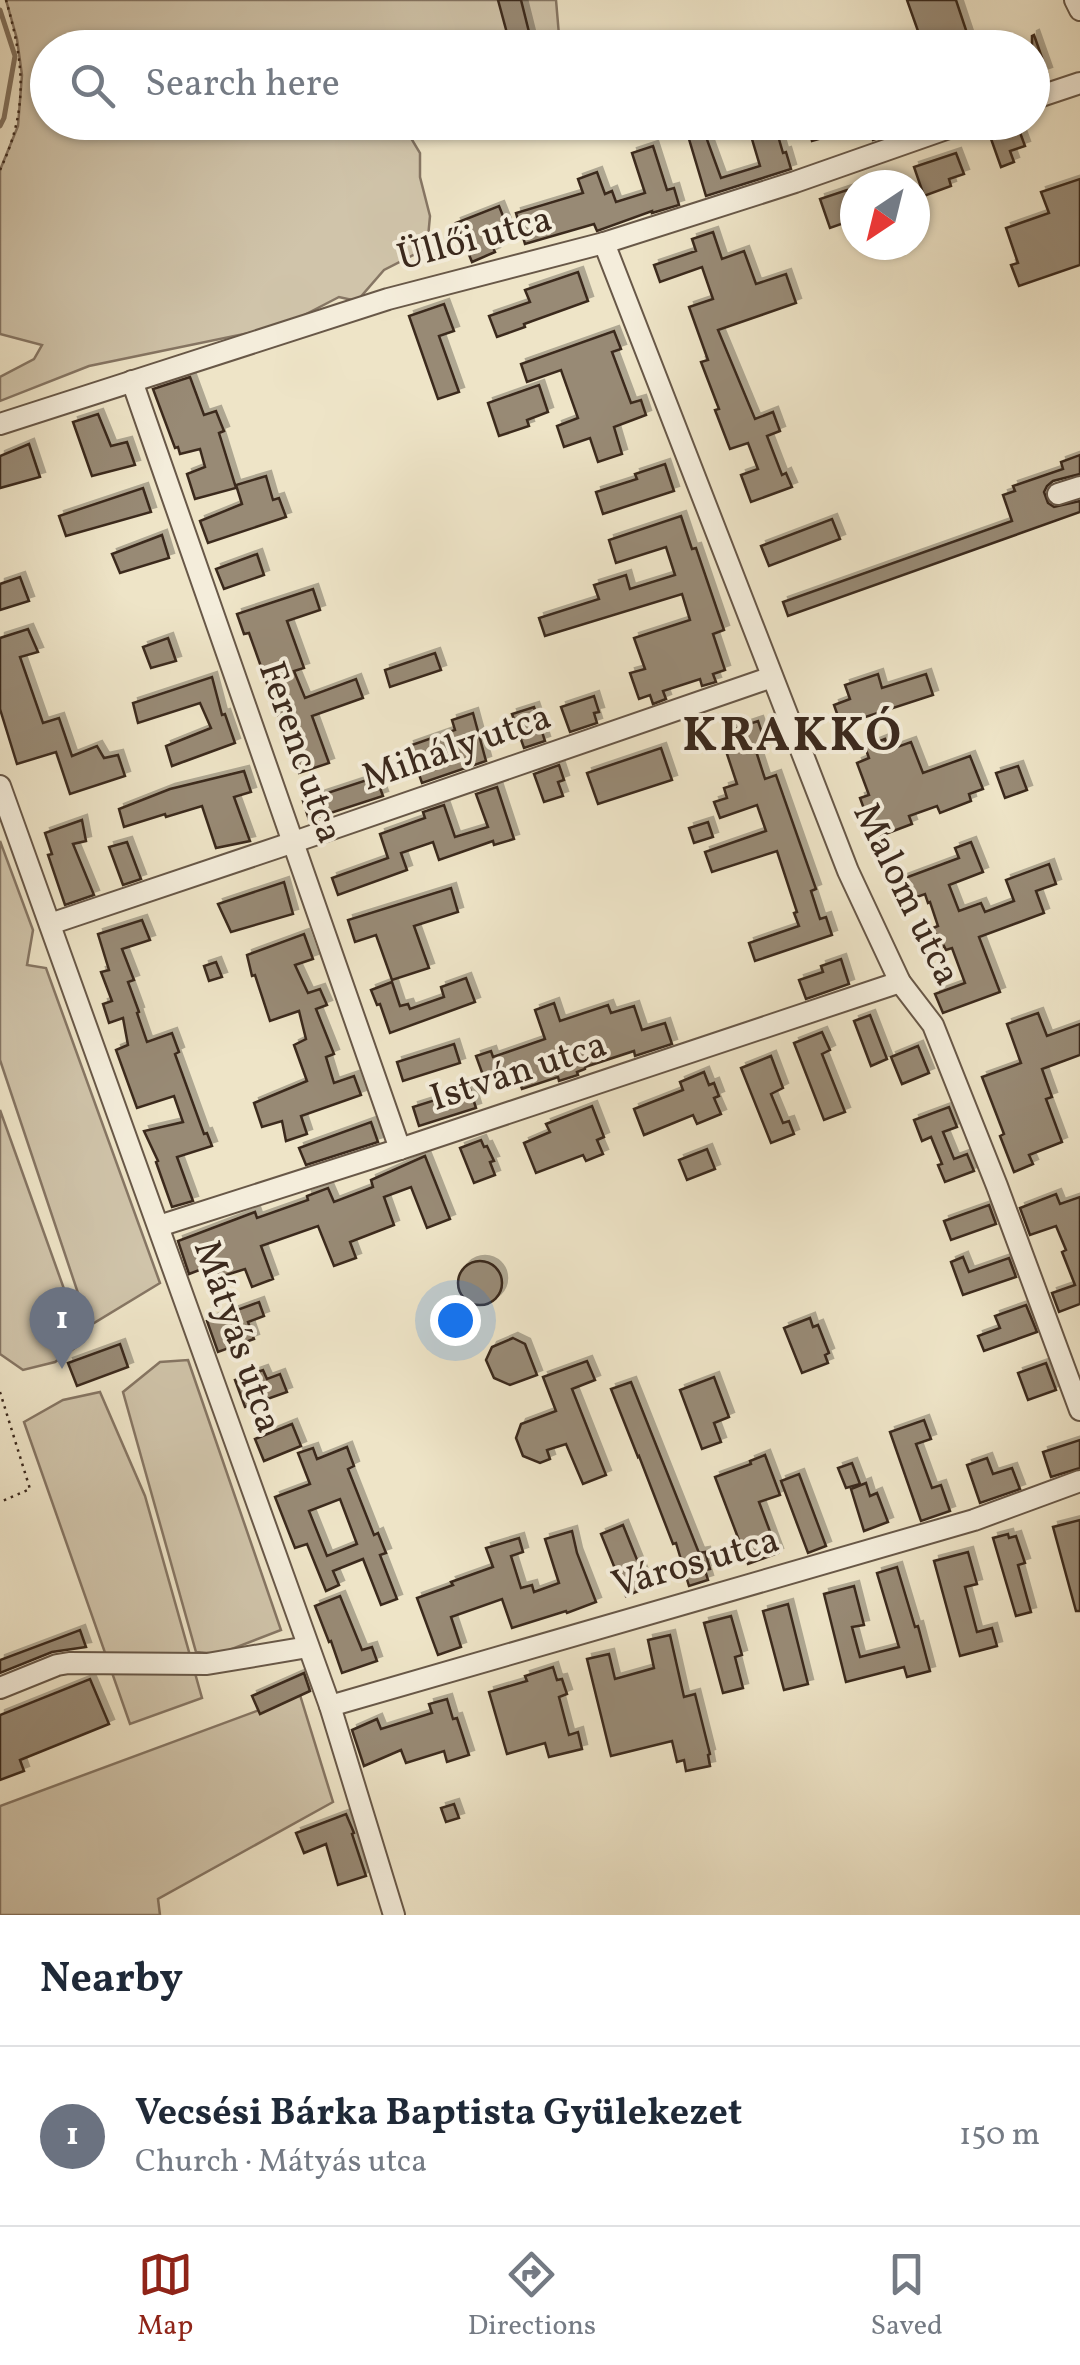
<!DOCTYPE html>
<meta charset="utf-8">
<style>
:root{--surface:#fff;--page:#f2f2f3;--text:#1f2937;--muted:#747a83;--line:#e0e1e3;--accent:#8f2418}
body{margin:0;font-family:Vollkorn,serif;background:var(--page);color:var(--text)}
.compass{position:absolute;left:840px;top:170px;width:90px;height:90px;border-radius:50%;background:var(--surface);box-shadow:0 2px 8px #0004;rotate:215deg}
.you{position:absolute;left:455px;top:1320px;width:35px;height:35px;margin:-25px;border:8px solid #fff;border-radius:50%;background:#1a73e8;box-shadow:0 0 0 15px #1a73e833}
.badge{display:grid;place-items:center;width:65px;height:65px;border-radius:50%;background:var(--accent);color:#fff;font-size:32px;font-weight:700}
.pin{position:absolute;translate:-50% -82px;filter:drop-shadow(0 2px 5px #0008)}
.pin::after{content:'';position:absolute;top:52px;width:35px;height:30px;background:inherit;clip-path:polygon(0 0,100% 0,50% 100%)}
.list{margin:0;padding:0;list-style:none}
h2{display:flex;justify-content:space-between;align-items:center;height:130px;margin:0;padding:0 40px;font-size:42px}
h2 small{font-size:32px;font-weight:400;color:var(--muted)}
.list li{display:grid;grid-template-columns:65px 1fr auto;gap:30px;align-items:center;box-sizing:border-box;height:180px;padding:0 40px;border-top:2px solid var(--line)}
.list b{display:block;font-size:38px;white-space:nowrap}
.list p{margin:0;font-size:32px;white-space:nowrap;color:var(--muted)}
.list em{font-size:32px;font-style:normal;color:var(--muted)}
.icon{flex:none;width:55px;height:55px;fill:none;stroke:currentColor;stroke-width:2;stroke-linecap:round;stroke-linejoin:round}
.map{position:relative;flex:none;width:1080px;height:1915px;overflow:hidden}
.search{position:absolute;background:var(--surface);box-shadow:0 2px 8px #0004;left:30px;right:30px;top:30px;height:110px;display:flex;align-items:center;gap:25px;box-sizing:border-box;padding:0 35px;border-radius:55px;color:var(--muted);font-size:38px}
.sheet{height:310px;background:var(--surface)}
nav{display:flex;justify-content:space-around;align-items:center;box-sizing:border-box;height:140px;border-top:2px solid var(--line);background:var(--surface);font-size:28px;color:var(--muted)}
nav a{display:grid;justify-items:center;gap:5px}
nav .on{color:var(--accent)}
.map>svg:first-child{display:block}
.green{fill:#d0c4aa;stroke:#867664;stroke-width:2.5}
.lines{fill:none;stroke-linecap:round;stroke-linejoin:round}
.stream{stroke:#827360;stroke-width:5}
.building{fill:#988a75;stroke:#3b291d;stroke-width:2.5;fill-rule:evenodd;filter:url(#shadow)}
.minor-casing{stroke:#685848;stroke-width:24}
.path{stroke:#3b291d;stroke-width:2.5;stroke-dasharray:2.5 5;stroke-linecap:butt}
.minor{stroke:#f4eddb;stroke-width:20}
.labels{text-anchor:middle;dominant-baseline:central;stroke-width:8;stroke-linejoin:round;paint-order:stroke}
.street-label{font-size:38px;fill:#3b291d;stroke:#f4eddb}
.district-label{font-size:48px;font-weight:bold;letter-spacing:2.5px;fill:#3b291d;stroke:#f4eddb}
</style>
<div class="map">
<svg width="1080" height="1915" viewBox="0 0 1080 1915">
<defs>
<filter id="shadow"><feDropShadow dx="5" dy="-5" stdDeviation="0" flood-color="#0004"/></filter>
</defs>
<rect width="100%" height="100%" fill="#eee4c7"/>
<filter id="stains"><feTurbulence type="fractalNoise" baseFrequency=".002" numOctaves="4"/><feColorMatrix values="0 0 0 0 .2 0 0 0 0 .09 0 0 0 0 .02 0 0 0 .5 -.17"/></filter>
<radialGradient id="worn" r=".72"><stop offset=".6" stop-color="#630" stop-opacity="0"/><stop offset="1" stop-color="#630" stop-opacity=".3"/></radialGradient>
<g class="green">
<polygon points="6,0 556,0 560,47 48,48 48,122 402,123 420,153 420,177 430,216 427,248 384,270 357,301 339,297 283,326 89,366 0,401 0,377 34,359 42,345 0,334 0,170 18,126 22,75 17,39"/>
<polygon points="0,841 33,930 27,965 46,968 160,1283 89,1326 0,1060"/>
<polygon points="0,1110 83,1342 55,1362 23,1370 0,1354"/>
<polygon points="188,1360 281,1630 219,1654 196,1652 123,1392 160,1362"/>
<polygon points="100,1392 145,1496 202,1698 130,1724 24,1422 63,1400"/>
<polygon points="300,1695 333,1802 158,1899 160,1915 0,1915 0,1806"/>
</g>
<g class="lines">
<polyline class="stream" points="0,10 15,56 4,118 0,126"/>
</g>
<g class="building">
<polygon points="498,0 521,0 533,48 511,48"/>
<polygon points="907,0 956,0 972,48 924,48"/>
<polygon points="1034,35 1047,72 1032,77 1032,36"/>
<polygon points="421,122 462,122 463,126 426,137"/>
<polygon points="774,122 783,153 786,152 791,169 706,196 689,139 705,134 721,178 760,166 749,129"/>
<polygon points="807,122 829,122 833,135 812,141"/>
<polygon points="868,122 894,122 897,132 873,140"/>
<polygon points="1018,127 1025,146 1010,151 1014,162 1001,167 990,136"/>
<polygon points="653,146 667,190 674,188 679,205 652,213 652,211 597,231 594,224 525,244 516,213 583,193 578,179 597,172 605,194 612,191 616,202 645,193 632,153"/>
<polygon points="956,153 964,174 949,179 951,186 924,196 914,167"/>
<polygon points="1080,179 1080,265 1019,286 1011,265 1018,263 1006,228 1049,213 1041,192"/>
<polygon points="847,190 855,211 855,219 830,228 820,199"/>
<polygon points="499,206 507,226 487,234 495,252 472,262 456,223"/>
<polygon points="713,232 722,259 744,251 756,284 786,274 796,303 718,330 755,419 773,412 780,431 767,436 782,475 786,473 792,487 751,502 741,475 758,469 748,443 730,449 715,410 719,409 701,362 708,360 689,307 713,299 702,267 660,282 654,265 696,251 692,239"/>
<polygon points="578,272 588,301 524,324 525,327 497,337 489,316 530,302 525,290"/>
<polygon points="444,304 454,331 439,336 459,392 438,399 409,316"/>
<polygon points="614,331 621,349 612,352 631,403 641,400 646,415 614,427 622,454 598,462 590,438 564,447 557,426 578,418 561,370 527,382 521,364"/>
<polygon points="190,377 204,415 216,411 224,431 219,433 236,488 195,499 187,474 205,467 200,449 180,454 178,447 175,448 153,389"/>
<polygon points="539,385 548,412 527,420 529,426 499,436 488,403"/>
<polygon points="98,414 111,446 127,442 135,465 92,476 73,422"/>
<polygon points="29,444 40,477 0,488 0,456"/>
<polygon points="1080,455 1080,474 1053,481 1047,486 1044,492 1048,503 1054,507 1080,501 1080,512 788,616 783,602 1012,521 1003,495 1015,491 1013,486 1063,469 1061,462"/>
<polygon points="665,464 674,491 603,514 596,492 637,479 635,474"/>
<polygon points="266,476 273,500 279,498 286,517 208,543 200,521 242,504 236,485"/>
<polygon points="143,488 151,512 66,536 59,516"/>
<polygon points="681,516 692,549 696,548 724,630 713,634 725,670 713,674 716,682 702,686 700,679 663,691 666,699 653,704 650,695 639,699 630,673 645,669 634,638 690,620 682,594 545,636 539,618 599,599 594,585 626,575 630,589 675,575 666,547 616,563 609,540"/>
<polygon points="832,519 840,539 769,566 761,546"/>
<polygon points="162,535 169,558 120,573 112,554"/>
<polygon points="257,554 264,575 224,589 216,569"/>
<polygon points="20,577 29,601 0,610 0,584"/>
<polygon points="313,589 320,610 287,621 304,668 294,671 305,698 356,679 363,698 312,716 329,763 299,773 249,633 244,634 237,614"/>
<polygon points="28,629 38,652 20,657 43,723 59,718 72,756 97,746 104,758 118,755 125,776 70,794 56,752 17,764 0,709 0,638"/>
<polygon points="168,638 176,661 151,668 143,647"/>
<polygon points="435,653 441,670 390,687 385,670"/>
<polygon points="878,674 882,688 926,674 933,695 841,725 834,705 850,699 845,685"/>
<polygon points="212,677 222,715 225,714 235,743 172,766 166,746 211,728 200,703 138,723 133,703"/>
<polygon points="594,696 599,712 594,713 597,723 570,732 561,707"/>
<polygon points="534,707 545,741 524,748 512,714"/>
<polygon points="473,713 486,761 422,783 409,746 455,730 452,720"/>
<polygon points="758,721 767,748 756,751 765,779 776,775 816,889 811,891 820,919 826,917 832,935 755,961 749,943 799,926 794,913 797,912 777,851 712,872 705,852 766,831 757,805 720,818 714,802 727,798 724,788 737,784 723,742 734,739 731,730"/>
<polygon points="885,739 889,750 911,742 923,773 970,756 983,789 969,794 971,801 940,813 937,806 909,816 912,824 880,836 877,826 871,828 860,798 869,795 857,763 869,758 865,747"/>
<polygon points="661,748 672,780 598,804 587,773"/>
<polygon points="559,765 564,780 558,782 563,796 544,802 534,774"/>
<polygon points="1018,766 1027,790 1005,798 996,773"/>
<polygon points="244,771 251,792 234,797 250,841 216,848 202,806 166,817 165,814 124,827 119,809 170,789"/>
<polygon points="376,777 383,796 309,820 303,801"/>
<polygon points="497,787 514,839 494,845 493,841 439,860 433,842 401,853 407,870 338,895 332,878 388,858 380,834 425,818 423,812 444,805 455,837 488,827 476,794"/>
<polygon points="82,820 86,841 73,844 94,895 65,905 48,855 52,854 45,833"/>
<polygon points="708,822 713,837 694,843 689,828"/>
<polygon points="127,842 141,879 123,885 109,847"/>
<polygon points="971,842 983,872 949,885 959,911 981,903 985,912 1014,901 1006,880 1049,864 1056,884 1036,891 1044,913 979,937 1000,992 943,1013 935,994 965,983 952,948 946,950 944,946 941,948 933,928 938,926 930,902 928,903 925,894 897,904 889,884 959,858 955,848"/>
<polygon points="284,882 293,914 231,932 218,904"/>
<polygon points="451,888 458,912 414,926 429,968 392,980 376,935 355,942 348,920"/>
<polygon points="142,920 150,940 122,949 134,980 128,982 139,1012 137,1013 147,1042 172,1033 179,1052 175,1054 204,1134 207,1133 212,1146 177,1157 193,1201 172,1207 156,1162 158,1161 144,1131 183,1122 174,1096 137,1108 116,1050 128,1045 123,1018 109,1023 103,1004 112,1001 101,972 109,970 98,934"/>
<polygon points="304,934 313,959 295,965 308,993 320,989 327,1005 316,1009 334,1054 326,1057 334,1083 354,1076 361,1095 301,1116 307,1134 286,1141 282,1121 262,1127 254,1103 307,1081 294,1045 306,1039 299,1011 270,1021 255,975 252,976 247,955"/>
<polygon points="841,959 849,984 806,999 799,980 823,972 821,966"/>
<polygon points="216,962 222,977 209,981 204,966"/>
<polygon points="466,978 475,1002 390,1033 380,1004 377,1005 371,990 392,982 400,1006 408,1004 410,1009 444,997 441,987"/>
<polygon points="554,1003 560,1021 608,1005 611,1013 634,1006 642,1030 665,1023 672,1044 635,1056 634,1051 585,1067 585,1069 577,1072 578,1075 559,1081 558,1077 522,1089 515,1068 484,1078 476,1056 491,1051 493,1057 545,1039 535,1010"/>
<polygon points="1038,1013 1047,1036 1080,1024 1080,1055 1042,1069 1052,1097 1046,1099 1062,1142 1029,1155 1033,1164 1014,1172 1000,1136 1004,1134 982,1077 1021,1063 1007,1024"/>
<polygon points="870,1015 887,1059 871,1066 854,1021"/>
<polygon points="822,1032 830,1050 822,1054 845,1112 824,1120 794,1043"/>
<polygon points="454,1044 460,1063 403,1081 397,1062"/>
<polygon points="918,1046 929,1073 902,1084 891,1057"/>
<polygon points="771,1056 783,1088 771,1094 783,1123 789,1121 794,1134 771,1143 741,1068"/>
<polygon points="704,1072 709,1085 714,1083 719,1096 714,1098 721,1114 697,1124 693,1115 644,1135 634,1109 683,1090 680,1082"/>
<polygon points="470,1089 476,1108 419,1126 413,1107"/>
<polygon points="592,1106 604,1137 597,1140 603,1154 586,1161 583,1155 536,1173 524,1143 550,1132 546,1124"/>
<polygon points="949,1107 957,1127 943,1132 954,1159 967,1154 974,1171 945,1182 938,1165 942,1164 931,1137 922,1141 914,1120"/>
<polygon points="371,1122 378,1142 306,1165 299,1148"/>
<polygon points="481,1140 484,1147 487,1146 494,1161 490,1162 495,1175 474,1183 460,1148"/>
<polygon points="707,1149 715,1169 687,1180 679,1160"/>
<polygon points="425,1156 450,1219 427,1228 411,1187 384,1197 394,1225 350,1242 356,1258 334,1266 318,1226 261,1246 273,1279 252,1287 245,1269 220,1277 215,1264 189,1274 178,1241 255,1212 257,1218 308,1200 307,1196 328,1188 334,1202 373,1187 371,1180"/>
<polygon points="1056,1194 1060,1204 1080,1197 1080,1304 1059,1312 1052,1293 1075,1285 1062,1252 1066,1250 1056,1226 1030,1235 1020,1208"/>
<polygon points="989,1205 996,1224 951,1240 944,1221"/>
<polygon points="963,1257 969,1272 1009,1258 1016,1277 963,1295 951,1262"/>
<circle cx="480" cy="1283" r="22"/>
<polygon points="259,1302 264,1316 248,1322 254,1339 218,1352 207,1321"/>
<polygon points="1026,1305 1037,1332 984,1351 978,1336 1000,1328 995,1316"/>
<polygon points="810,1318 813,1327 818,1325 829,1353 825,1355 828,1363 802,1373 784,1328"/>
<polygon points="513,1338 525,1344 537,1375 510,1385 494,1378 486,1360 492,1347"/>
<polygon points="120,1344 128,1367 77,1386 68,1363"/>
<polygon points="587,1361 595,1380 572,1389 606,1475 583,1484 566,1444 547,1450 550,1459 540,1463 523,1456 516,1438 521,1424 556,1411 543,1377"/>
<polygon points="1046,1363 1056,1390 1028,1400 1018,1373"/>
<polygon points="263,1370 267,1379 280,1374 287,1392 245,1407 235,1380"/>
<polygon points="714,1377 729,1417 714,1423 721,1442 702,1449 680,1390"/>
<polygon points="631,1382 699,1553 705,1552 710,1569 705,1570 708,1580 689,1586 676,1543 673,1544 639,1456 638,1457 611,1389"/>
<polygon points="924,1420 931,1439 916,1444 932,1488 941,1485 950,1511 921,1521 890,1432"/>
<polygon points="292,1424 301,1446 264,1461 255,1439"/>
<polygon points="1080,1440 1080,1468 1051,1477 1043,1452"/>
<path d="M347,1447L354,1466L348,1469L374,1535L378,1533L386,1553L380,1555L397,1599L381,1605L363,1559L333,1571L339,1585L326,1591L307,1544L295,1548L275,1497L310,1484L298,1453L313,1448L317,1459ZM340,1499L357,1544L327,1556L309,1511Z"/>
<polygon points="765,1455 780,1495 759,1502 778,1553 748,1564 715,1477 751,1464 750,1461"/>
<polygon points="987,1458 993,1474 1012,1468 1020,1489 980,1503 967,1465"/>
<polygon points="852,1463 860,1484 846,1488 838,1468"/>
<polygon points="799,1474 826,1546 808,1553 781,1481"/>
<polygon points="866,1483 870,1496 877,1493 888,1522 864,1531 851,1489"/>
<polygon points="1080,1520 1080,1611 1076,1611 1053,1527"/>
<polygon points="623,1525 648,1587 626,1596 601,1534"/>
<polygon points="572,1531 577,1553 596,1602 567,1613 566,1611 512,1628 502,1599 451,1617 461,1647 438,1655 417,1598 453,1585 451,1582 493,1567 486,1548 519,1538 523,1552 511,1556 521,1588 532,1585 534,1592 559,1583 545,1539"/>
<polygon points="1008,1534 1009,1538 1016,1536 1025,1563 1018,1565 1031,1612 1016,1616 993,1538"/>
<polygon points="968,1552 977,1584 965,1587 977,1632 992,1628 997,1646 960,1656 934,1561"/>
<polygon points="897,1567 915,1627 918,1626 930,1671 907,1677 904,1667 846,1682 824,1594 854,1586 864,1625 852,1627 860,1657 899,1647 877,1573"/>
<polygon points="340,1596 362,1650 372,1647 377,1661 342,1673 331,1641 329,1642 315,1606"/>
<polygon points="788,1604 808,1684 784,1690 763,1611"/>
<polygon points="731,1616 742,1655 735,1657 743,1688 723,1693 704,1623"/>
<polygon points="80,1630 86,1647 52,1652 0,1673 0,1660"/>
<polygon points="670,1635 684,1697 695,1694 710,1754 708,1755 710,1766 686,1771 684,1760 677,1762 672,1741 611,1756 587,1659 609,1654 615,1679 654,1668 648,1640"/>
<polygon points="553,1667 557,1680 562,1679 567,1694 559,1697 569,1735 578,1732 582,1749 549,1757 545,1743 507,1754 489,1692 527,1681 525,1676"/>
<polygon points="304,1673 310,1691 260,1714 252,1696"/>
<polygon points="90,1679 109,1724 20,1760 24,1771 0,1780 0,1715"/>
<polygon points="447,1699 453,1719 457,1718 469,1755 447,1762 444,1751 406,1763 401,1750 364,1766 352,1730 377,1719 381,1729 432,1713 429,1704"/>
<polygon points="454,1804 459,1818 446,1822 441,1808"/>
<polygon points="346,1814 354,1833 352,1834 366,1876 338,1885 326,1844 304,1853 296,1833"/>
</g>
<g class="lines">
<defs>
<g id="minor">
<polyline points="1075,0 1080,10"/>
<polyline points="1032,99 1080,83"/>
<polyline points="604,243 848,871 900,982 933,1025 997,1186 1080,1410"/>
<polyline points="132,381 400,1149"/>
<polyline points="0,424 388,299 604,243 795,182 966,122"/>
<polyline points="1058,494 1080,487"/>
<polyline points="0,786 330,1706 394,1915"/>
<polyline points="50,924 294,842 772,677"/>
<polyline points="159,1226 400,1149 900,982"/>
<polyline points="0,1688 57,1665 69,1663 207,1664 308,1647"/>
<polyline points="330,1706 974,1520 1080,1481"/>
</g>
</defs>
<use href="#minor" class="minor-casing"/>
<g class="path">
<path d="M0,170C29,109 24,63 6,0"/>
<polyline points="0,1392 30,1489 0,1502"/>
</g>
<use href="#minor" class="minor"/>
</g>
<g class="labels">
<g class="street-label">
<text transform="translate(475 240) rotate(-15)">Üllői utca</text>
<text transform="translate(457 749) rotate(-19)">Mihály utca</text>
<text transform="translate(299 753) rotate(71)">Ferenc utca</text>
<text transform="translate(905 895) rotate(64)">Malom utca</text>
<text transform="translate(519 1073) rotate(-18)">István utca</text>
<text transform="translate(236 1337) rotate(71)">Mátyás utca</text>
<text transform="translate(696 1564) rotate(-16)">Város utca</text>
</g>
<g class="district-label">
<text x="793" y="737">KRAKKÓ</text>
</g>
</g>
<rect width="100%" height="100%" filter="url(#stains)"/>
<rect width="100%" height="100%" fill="url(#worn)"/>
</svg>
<svg class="compass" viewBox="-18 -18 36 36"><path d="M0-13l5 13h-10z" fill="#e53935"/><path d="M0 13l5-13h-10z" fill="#747a83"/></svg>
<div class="you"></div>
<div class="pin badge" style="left:62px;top:1369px;background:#6b7280">1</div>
<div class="search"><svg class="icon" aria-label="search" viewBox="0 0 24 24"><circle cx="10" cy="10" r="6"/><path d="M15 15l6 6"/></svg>Search here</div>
</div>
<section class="sheet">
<h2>Nearby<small></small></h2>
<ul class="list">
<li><span class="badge" style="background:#6b7280">1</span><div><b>Vecsési Bárka Baptista Gyülekezet</b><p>Church · Mátyás utca</p></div><em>150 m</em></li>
</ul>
</section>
<nav>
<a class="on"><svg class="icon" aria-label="map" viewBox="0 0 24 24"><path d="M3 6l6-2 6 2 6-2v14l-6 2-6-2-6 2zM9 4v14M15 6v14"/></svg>Map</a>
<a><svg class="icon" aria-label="directions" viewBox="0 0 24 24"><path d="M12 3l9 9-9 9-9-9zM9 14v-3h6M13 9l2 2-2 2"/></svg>Directions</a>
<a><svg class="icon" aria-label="saved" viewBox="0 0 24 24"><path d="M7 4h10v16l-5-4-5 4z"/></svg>Saved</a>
</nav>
